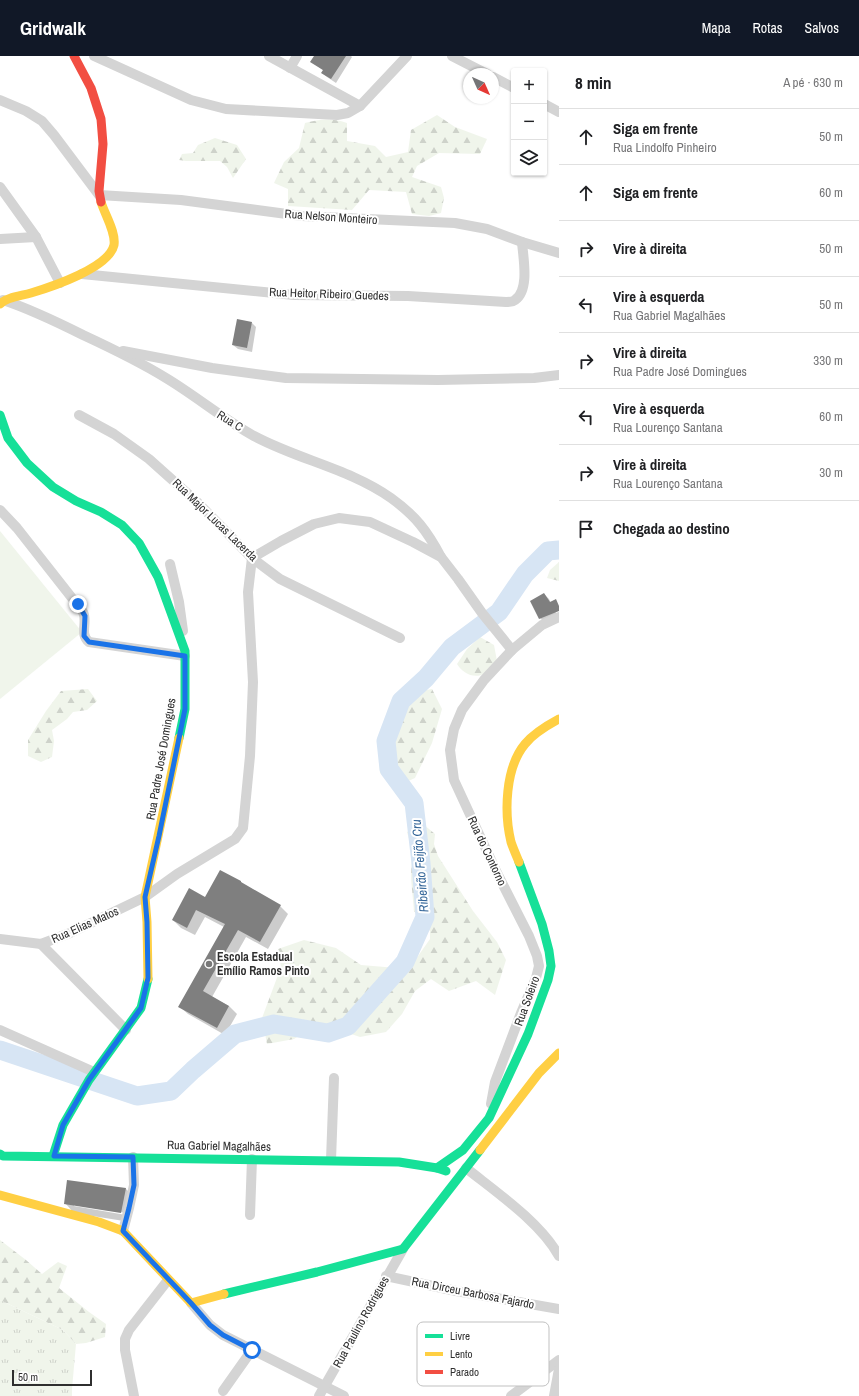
<!DOCTYPE html>
<html lang="pt">
<meta charset="utf-8">
<style>
:root{--surface:#fff;--page:#f6f6f6;--text:#202124;--muted:#757577;--line:#e0e0e0;--accent:#111827}
body{margin:0;font-family:"Archivo Narrow",sans-serif;background:var(--page);color:var(--text)}
.controls{position:absolute;right:12px;top:12px;display:grid;overflow:hidden;border-radius:4px;box-shadow:0 1px 3px #0004}
.controls button{width:36px;height:36px;display:grid;place-items:center;padding:0;border:0;border-bottom:1px solid var(--line);background:var(--surface);color:var(--text);font:20px sans-serif}
.compass{position:absolute;left:463px;top:12px;width:36px;height:36px;border-radius:50%;background:var(--surface);box-shadow:0 1px 3px #0004;rotate:135deg}
.scale{position:absolute;left:12px;bottom:10px;width:80px;box-sizing:border-box;padding-left:4px;border:2px solid #2f2f2f;border-top:0;font-size:11px;line-height:14px;white-space:nowrap;color:#2f2f2f;-webkit-text-stroke:3px #fff;paint-order:stroke}
.stop{position:absolute;width:12px;height:12px;margin:-9px;border:3px solid #1a73e8;border-radius:50%;background:#fff}
.stop.end{background:#1a73e8;border-color:#fff;box-shadow:0 1px 4px #0008}
.list{margin:0;padding:0;list-style:none}
h2{display:flex;justify-content:space-between;align-items:center;height:52px;margin:0;padding:0 16px;font-size:17px}
h2 small{font-size:13px;font-weight:400;color:var(--muted)}
.list li{display:grid;grid-template-columns:26px 1fr auto;gap:12px;align-items:center;box-sizing:border-box;height:56px;padding:0 16px;border-top:1px solid var(--line)}
.list b{display:block;font-size:15px;white-space:nowrap}
.list p{margin:0;font-size:13px;white-space:nowrap;color:var(--muted)}
.list em{font-size:13px;font-style:normal;color:var(--muted)}
.icon{flex:none;width:22px;height:22px;fill:none;stroke:currentColor;stroke-width:2;stroke-linecap:round;stroke-linejoin:round}
.map{position:relative;flex:none;width:559px;height:1340px;overflow:hidden}
header{display:flex;align-items:center;gap:24px;box-sizing:border-box;height:56px;padding:0 20px;background:var(--accent);color:#fff}
header strong{font-size:19px}
nav{display:flex;gap:22px;margin-inline-start:auto;font-size:14px}
main{display:flex}
aside{flex:1;background:var(--surface)}
.map>svg:first-child{display:block}
.grass{fill:url(#grass-tufts)}
.forest{fill:url(#forest-firs)}
.pitch{fill:#f0f5eb}
.shadow{fill:#0003;fill-rule:evenodd}
.lines{fill:none;stroke-linecap:round;stroke-linejoin:round}
.river{stroke:#d7e5f4;stroke-width:19}
.building{fill:#7f7f7f}
.street{stroke:#d4d4d4;stroke-width:10}
.fast{stroke:#16e098;stroke-width:9}
.slow{stroke:#ffcf43;stroke-width:9}
.jam{stroke:#f24e42;stroke-width:9}
.route{stroke:#1a73e8;stroke-width:5}
.poi-dot{fill:#787878;stroke:#fff;stroke-width:1.5}
.labels{text-anchor:middle;dominant-baseline:central;stroke-width:4;stroke-linejoin:round;paint-order:stroke}
.street-label{font-size:12px;fill:#2f2f2f;stroke:#fff}
.poi-label{font-size:12px;font-weight:bold;fill:#2f2f2f;stroke:#fff;text-anchor:start}
.water-label{font-size:13px;font-style:italic;fill:#356699;stroke:#fff}
.key{fill:#fff;stroke:#c1c1c1;stroke-width:1}
.key-label{font-size:11px;fill:#2f2f2f}
</style>
<header>
<strong>Gridwalk</strong>
<nav><a>Mapa</a><a>Rotas</a><a>Salvos</a></nav>
</header>
<main>
<div class="map">
<svg width="559" height="1340" viewBox="0 0 559 1340">
<defs>
<pattern id="grass-tufts" width="24" height="20" patternUnits="userSpaceOnUse"><rect width="24" height="20" fill="#f0f5eb"/><path d="M3 7l-1-3M5 7V3M7 7l1-3M15 17l-1-3M17 17v-4M19 17l1-3" fill="none" stroke="#ced2ca"/></pattern>
<pattern id="forest-firs" width="22" height="20" patternUnits="userSpaceOnUse"><rect width="22" height="20" fill="#f0f5eb"/><path d="M5 1l3.5 6h-7zM16 11l3.5 6h-7z" fill="#ced2ca"/></pattern>
</defs>
<rect width="100%" height="100%" fill="#fff"/>
<polygon class="grass" points="0,1244 63,1274 76,1288 72,1333 72,1340 0,1340"/>
<g class="forest">
<path d="M437,59L455,71L487,83L480,98L439,97L417,110L412,121L441,131L444,142L441,157L429,160L412,158L406,136L369,134L352,154L288,150V133L274,127L284,106L299,92L305,67C321,63 331,62 347,67V85L375,90L386,101L408,96L411,74Z"/>
<polygon points="215,82 237,89 246,103 233,122 227,111 220,105 186,105 179,104 182,98 193,97 198,89"/>
<polygon points="559,506 559,525 547,522 550,514"/>
<path d="M480,581L494,589L497,605C493,609 489,614 485,617C475,624 462,617 457,608L467,593Z"/>
<polygon points="88,633 97,645 87,654 73,656 67,663 52,674 54,685 52,701 41,706 28,700 28,684 46,655 61,635"/>
<polygon points="432,633 442,653 432,687 415,722 395,731 380,717 379,702 393,681 402,661 410,646 420,635"/>
<polygon points="423,768 435,778 434,788 438,800 473,855 497,886 506,904 495,939 476,925 449,935 431,923 415,935 402,958 386,976 360,981 319,967 294,983 267,988 262,962 281,911 278,893 304,884 336,892 361,909 409,913 430,883 430,875 414,855 411,822 412,793 407,776"/>
<polygon points="0,1184 26,1204 42,1218 58,1206 67,1210 59,1232 89,1256 106,1268 105,1281 86,1287 76,1288 63,1274 0,1244"/>
</g>
<polygon class="pitch" points="0,475 82,576 0,643"/>
<g class="shadow">
<polygon points="315,0 351,0 352,1 336,27 327,21 322,17 324,15 312,6"/>
<polygon points="252,267 256,271 252,296 238,293 233,289"/>
<polygon points="544,538 549,543 558,561 545,567 540,562"/>
<polygon points="241,826 245,830 280,850 288,858 268,893 246,881 212,941 229,950 237,958 225,979 188,958 180,951 224,871 205,861 195,879 181,872 173,864 206,842"/>
<path d="M126,1133L135,1142L130,1166L74,1157L65,1147ZM74,1148L126,1157V1159L74,1150Z"/>
</g>
<g class="lines">
<polyline class="river" points="0,994 137,1040 171,1035 193,1014 235,978 274,968 328,977 348,970 405,906 425,861 421,807 414,747 389,713 386,685 401,645 426,622 452,591 499,556 525,518 548,495 559,494"/>
</g>
<g class="building">
<polygon points="314,0 346,0 331,23 321,17 323,14 310,6"/>
<polygon points="237,263 252,266 247,292 232,289"/>
<polygon points="544,537 550,546 556,543 559,550 559,555 539,563 530,545"/>
<polygon points="220,814 241,825 241,826 281,849 260,886 238,874 203,935 229,950 217,972 178,951 225,868 196,854 187,872 172,864 189,832 205,841"/>
<polygon points="67,1124 126,1132 121,1157 64,1148"/>
</g>
<g class="lines">
<g class="street">
<polyline points="94,0 191,44 226,53 337,59 348,57 360,50 407,0"/>
<polyline points="269,0 360,50"/>
<polyline points="452,0 487,18"/>
<polyline points="290,12 297,0"/>
<polyline points="493,21 514,32"/>
<polyline points="0,44 26,55 42,65 54,79 99,139 181,144 302,160 455,167 487,173 522,186 559,197"/>
<polyline points="544,48 559,56"/>
<polyline points="0,131 36,181 60,227"/>
<polyline points="0,183 36,181"/>
<path d="M82,218L294,239L408,240L506,246C509,246 513,246 515,244C530,234 523,201 522,186"/>
<path d="M3,244C30,253 57,266 83,279C111,292 140,306 166,322C196,340 223,363 254,380C299,404 350,413 391,442C416,460 427,475 441,501"/>
<polyline points="123,295 212,312 286,322 438,324 534,322 559,319"/>
<polyline points="79,359 114,378 149,403 197,446 252,502 280,523 400,582"/>
<path d="M0,454L17,472L83,556C88,566 79,578 89,586L185,600"/>
<polyline points="170,508 179,546 183,575"/>
<polyline points="0,883 41,888 70,877 145,841 177,818 235,783 243,772 250,700 253,626 248,536 252,502 281,485 314,468 339,462 370,466 413,486 441,501 458,523 482,557 512,594"/>
<polyline points="41,888 126,974"/>
<polyline points="0,974 94,1016"/>
<polyline points="491,1048 495,1026 521,957 536,922 539,910 537,900 529,880 497,817 454,724 450,694 454,673 462,654 484,624 512,594 542,569 559,561"/>
<polyline points="331,1104 334,1022"/>
<path d="M466,1112C496,1136 540,1166 559,1200"/>
<polyline points="250,1159 252,1103"/>
<polyline points="123,1175 129,1152 134,1129 133,1101"/>
<polyline points="386,1220 456,1235 559,1253"/>
<polyline points="191,1247 210,1269 223,1279 344,1340"/>
<polyline points="223,1335 252,1294"/>
<polyline points="134,1340 125,1294 125,1283 129,1274 168,1224"/>
<polyline points="319,1340 403,1193"/>
<polyline points="511,1340 559,1304"/>
<polyline points="554,1340 559,1313"/>
</g>
<g class="fast">
<polyline points="0,359 8,382 27,407 53,431 76,445 101,456 122,469 139,487 158,521 185,595 185,653 179,682"/>
<polyline points="0,1098 3,1100 399,1106 437,1112 446,1115"/>
<polyline points="53,1100 63,1069 89,1024 141,952 148,923"/>
<polyline points="437,1112 463,1094 489,1062 528,978 548,924 551,910 549,895 542,868 519,806"/>
<polyline points="224,1238 317,1216 403,1193 480,1094"/>
</g>
<g class="slow">
<path d="M0,248C7,241 21,240 31,237C51,231 109,212 114,189C116,176 105,159 101,146"/>
<path d="M519,806C516,799 513,792 511,786C504,757 505,712 525,688C534,677 546,670 559,663"/>
<polyline points="148,923 147,866 145,841 179,682"/>
<polyline points="480,1094 539,1017 559,997"/>
<polyline points="0,1139 99,1166 123,1175 191,1247 224,1238"/>
</g>
<polyline class="jam" points="74,0 91,32 101,63 103,88 99,135 101,146"/>
</g>
<g class="lines">
<polyline class="route" points="78,548 85,560 84,580 89,586 185,600 185,653 159,780 145,841 147,866 148,922 141,952 89,1024 63,1069 54,1100 133,1101 134,1129 129,1152 123,1175 191,1247 210,1269 223,1279 252,1294"/>
</g>
<circle class="poi-dot" cx="209" cy="908" r="4"/>
<g class="labels">
<g class="street-label">
<text transform="translate(331 161) rotate(4)">Rua Nelson Monteiro</text>
<text transform="translate(329 238) rotate(2)">Rua Heitor Ribeiro Guedes</text>
<text transform="translate(230 365) rotate(32)">Rua C</text>
<text transform="translate(215 464) rotate(44)">Rua Major Lucas Lacerda</text>
<text transform="translate(161 703) rotate(-80)">Rua Padre José Domingues</text>
<text transform="translate(487 795) rotate(65)">Rua do Contorno</text>
<text transform="translate(85 869) rotate(-24)">Rua Elias Matos</text>
<text transform="translate(527 945) rotate(-70)">Rua Soleiro</text>
<text transform="translate(219 1090) rotate(1)">Rua Gabriel Magalhães</text>
<text transform="translate(473 1237) rotate(11)">Rua Dirceu Barbosa Fajardo</text>
<text transform="translate(361 1266) rotate(-61)">Rua Paulino Rodrigues</text>
</g>
<g class="poi-label">
<text x="217" y="901">Escola Estadual<tspan x="217" dy="14">Emílio Ramos Pinto</tspan></text>
</g>
<g class="water-label">
<text transform="translate(420 810) rotate(-95)">Ribeirão Feijão Cru</text>
</g>
</g>
<rect x="417" y="1266" width="132" height="64" rx="6" class="key"/>
<rect x="425" y="1278" width="18" height="4" fill="#16e098"/>
<rect x="425" y="1296" width="18" height="4" fill="#ffcf43"/>
<rect x="425" y="1314" width="18" height="4" fill="#f24e42"/>
<g class="key-label">
<text x="450" y="1284">Livre</text>
<text x="450" y="1302">Lento</text>
<text x="450" y="1320">Parado</text>
</g>
</svg>
<div class="controls">
<button>+</button>
<button>−</button>
<button><svg class="icon" aria-label="layers" viewBox="0 0 24 24"><path d="M12 4l9 5-9 5-9-5zM3 14l9 5 9-5"/></svg></button>
</div>
<svg class="compass" viewBox="-18 -18 36 36"><path d="M0-13l5 13h-10z" fill="#e53935"/><path d="M0 13l5-13h-10z" fill="#757577"/></svg>
<div class="scale">50 m</div>
<div class="stop" style="left:252px;top:1294px"></div>
<div class="stop end" style="left:78px;top:548px"></div>
</div>
<aside>
<h2>8 min<small>A pé · 630 m</small></h2>
<ul class="list">
<li><svg class="icon" aria-label="ahead" viewBox="0 0 24 24"><path d="M12 20V5M6 11l6-6 6 6"/></svg><div><b>Siga em frente</b><p>Rua Lindolfo Pinheiro</p></div><em>50 m</em></li>
<li><svg class="icon" aria-label="ahead" viewBox="0 0 24 24"><path d="M12 20V5M6 11l6-6 6 6"/></svg><div><b>Siga em frente</b></div><em>60 m</em></li>
<li><svg class="icon" aria-label="right" viewBox="0 0 24 24"><path d="M7 20v-9h11M14 6l5 5-5 5"/></svg><div><b>Vire à direita</b></div><em>50 m</em></li>
<li><svg class="icon" aria-label="left" viewBox="0 0 24 24"><path d="M17 20v-9H6M10 6l-5 5 5 5"/></svg><div><b>Vire à esquerda</b><p>Rua Gabriel Magalhães</p></div><em>50 m</em></li>
<li><svg class="icon" aria-label="right" viewBox="0 0 24 24"><path d="M7 20v-9h11M14 6l5 5-5 5"/></svg><div><b>Vire à direita</b><p>Rua Padre José Domingues</p></div><em>330 m</em></li>
<li><svg class="icon" aria-label="left" viewBox="0 0 24 24"><path d="M17 20v-9H6M10 6l-5 5 5 5"/></svg><div><b>Vire à esquerda</b><p>Rua Lourenço Santana</p></div><em>60 m</em></li>
<li><svg class="icon" aria-label="right" viewBox="0 0 24 24"><path d="M7 20v-9h11M14 6l5 5-5 5"/></svg><div><b>Vire à direita</b><p>Rua Lourenço Santana</p></div><em>30 m</em></li>
<li><svg class="icon" aria-label="arrive" viewBox="0 0 24 24"><path d="M6 21V4h12l-3 4 3 4H6"/></svg><div><b>Chegada ao destino</b></div></li>
</ul>
</aside>
</main>
